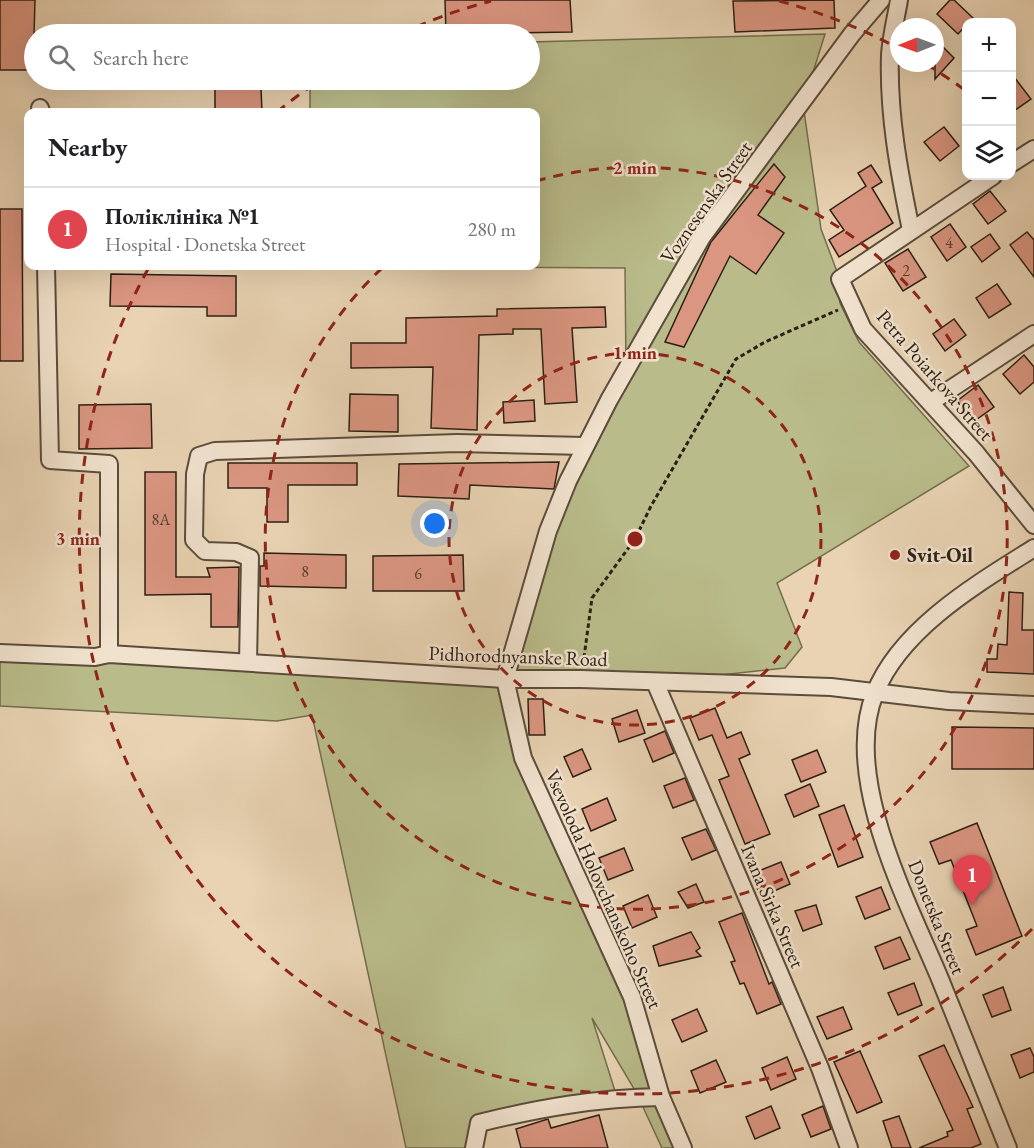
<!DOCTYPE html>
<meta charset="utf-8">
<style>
:root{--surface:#fff;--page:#f6f6f6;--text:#202124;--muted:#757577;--line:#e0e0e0;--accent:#8f2418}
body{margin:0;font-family:"EB Garamond",serif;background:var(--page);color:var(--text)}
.controls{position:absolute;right:18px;top:18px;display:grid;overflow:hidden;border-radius:12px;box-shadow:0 6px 24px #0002}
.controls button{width:54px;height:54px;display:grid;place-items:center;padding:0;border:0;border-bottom:2px solid var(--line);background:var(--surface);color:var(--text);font:30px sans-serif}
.compass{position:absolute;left:890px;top:18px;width:54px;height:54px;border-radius:50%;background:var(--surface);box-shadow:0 6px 24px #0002;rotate:269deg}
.you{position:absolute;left:435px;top:524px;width:21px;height:21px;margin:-15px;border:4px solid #fff;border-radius:50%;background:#1a73e8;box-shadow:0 0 0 9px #1a73e833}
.badge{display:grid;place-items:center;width:39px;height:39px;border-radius:50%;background:var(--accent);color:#fff;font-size:20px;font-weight:700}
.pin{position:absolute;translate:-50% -50px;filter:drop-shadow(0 2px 3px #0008)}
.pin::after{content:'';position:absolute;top:32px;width:21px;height:18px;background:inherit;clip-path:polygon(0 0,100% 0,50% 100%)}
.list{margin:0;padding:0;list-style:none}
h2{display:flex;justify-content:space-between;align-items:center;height:78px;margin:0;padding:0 24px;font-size:26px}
h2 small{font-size:20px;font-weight:400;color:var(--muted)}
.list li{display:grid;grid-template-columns:39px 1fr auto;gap:18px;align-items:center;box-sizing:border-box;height:84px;padding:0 24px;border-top:2px solid var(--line)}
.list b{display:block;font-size:22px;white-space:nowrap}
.list p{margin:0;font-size:20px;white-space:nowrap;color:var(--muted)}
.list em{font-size:20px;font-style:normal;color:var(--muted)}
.icon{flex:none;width:33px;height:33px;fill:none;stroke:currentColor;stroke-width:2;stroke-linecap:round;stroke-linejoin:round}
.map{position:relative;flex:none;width:1034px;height:1148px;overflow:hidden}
.search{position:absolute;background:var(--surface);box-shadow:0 6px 24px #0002;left:24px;top:24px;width:516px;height:66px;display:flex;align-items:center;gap:15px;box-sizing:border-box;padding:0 21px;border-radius:33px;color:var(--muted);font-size:22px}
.panel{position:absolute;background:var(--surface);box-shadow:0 6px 24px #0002;left:24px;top:108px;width:516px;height:162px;border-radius:12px}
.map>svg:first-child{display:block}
.green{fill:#b9bb8a;stroke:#726e4f;stroke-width:1.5}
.building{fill:#db9681;stroke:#2c2014;stroke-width:1.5}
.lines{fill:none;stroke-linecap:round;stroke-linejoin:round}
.minor-casing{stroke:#5b4d3c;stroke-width:20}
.path{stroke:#2c2014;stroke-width:3;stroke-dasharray:4.5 3;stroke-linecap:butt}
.minor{stroke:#f1e2ce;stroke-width:16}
.ring{fill:none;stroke:#8f2418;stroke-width:3;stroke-dasharray:10 8}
.poi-dot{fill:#8f2418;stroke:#f1e2ce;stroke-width:2}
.labels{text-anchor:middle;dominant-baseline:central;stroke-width:5;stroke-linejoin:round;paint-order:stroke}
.number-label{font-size:16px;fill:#583e2f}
.street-label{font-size:20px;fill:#2c2014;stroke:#f1e2ce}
.poi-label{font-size:20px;font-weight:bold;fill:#2c2014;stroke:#f1e2ce;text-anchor:start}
.centre{fill:#8f2418;stroke:#f1e2ce;stroke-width:3}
.ring-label{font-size:18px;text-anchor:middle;font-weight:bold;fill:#8f2418;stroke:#f1e2ce;stroke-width:5;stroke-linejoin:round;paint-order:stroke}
</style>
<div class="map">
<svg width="1034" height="1148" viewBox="0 0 1034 1148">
<rect width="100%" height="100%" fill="#e9d3b3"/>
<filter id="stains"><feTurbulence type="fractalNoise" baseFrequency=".00333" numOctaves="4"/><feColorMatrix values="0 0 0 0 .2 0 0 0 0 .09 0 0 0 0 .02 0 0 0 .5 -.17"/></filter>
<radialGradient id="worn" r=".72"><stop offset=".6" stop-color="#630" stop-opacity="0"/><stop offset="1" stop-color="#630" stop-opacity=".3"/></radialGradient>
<polygon class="green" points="825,34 803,104 821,229 836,269 840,303 859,342 969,466 777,583 802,647 785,668 655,682 505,679 523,758 632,997 683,1148 662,1148 636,1092 592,1018 615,1091 479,1123 474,1148 406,1148 312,715 277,721 0,706 0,653 505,679 548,531 626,370 625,268 311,266 536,266 536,112 310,112 310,80 530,80 530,42"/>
<g class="building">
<polygon points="0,0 35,0 33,70 0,70"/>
<polygon points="445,0 570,0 572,32 446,34"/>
<polygon points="834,0 835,28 735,32 733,1"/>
<polygon points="950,0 954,0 973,18 958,34 937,14"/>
<polygon points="941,45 954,58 935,79 935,51"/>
<polygon points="1011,73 1031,99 1011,113"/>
<polygon points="215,89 261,89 262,112 215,112"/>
<polygon points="944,127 959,146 940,161 924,142"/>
<polygon points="774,164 785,177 758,215 784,233 756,274 730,256 684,347 665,342 711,242"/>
<polygon points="871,165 882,182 872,188 893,223 839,257 829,240 844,230 830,210 866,186 858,173"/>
<polygon points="990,191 1006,211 988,224 973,204"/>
<polygon points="0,209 22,209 23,361 0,361"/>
<polygon points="950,224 966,247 947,261 931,237"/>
<polygon points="1027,232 1034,240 1034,277 1010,245"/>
<polygon points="990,234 1000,248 982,262 971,247"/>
<polygon points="908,249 926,277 903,291 885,263"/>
<polygon points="111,274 236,276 236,316 207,316 207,307 110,306"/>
<polygon points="997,284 1011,304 989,318 976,298"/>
<polygon points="605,307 606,327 572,328 577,402 545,404 541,329 513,329 513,334 479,335 477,430 431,428 433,367 351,368 351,343 406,343 406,318 497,316 497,309"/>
<polygon points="954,319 966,335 945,351 933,334"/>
<polygon points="1024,355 1034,367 1034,382 1020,394 1003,374"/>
<polygon points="978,385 994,407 973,422 957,401"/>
<polygon points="350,394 398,395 398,432 349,431"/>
<polygon points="534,400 535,421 504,423 503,402"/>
<polygon points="151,404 152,448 79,449 79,405"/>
<polygon points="559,462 554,489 470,485 469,499 398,496 399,464"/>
<polygon points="228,463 357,463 357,485 288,485 288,522 267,522 267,488 228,488"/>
<polygon points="145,472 176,472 176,577 210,577 207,568 239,567 238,627 211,627 211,594 145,595"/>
<polygon points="264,553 346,555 346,588 260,586 260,566 264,566"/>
<polygon points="463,555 464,591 373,591 373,556"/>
<polygon points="1009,592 1023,593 1022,630 1034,630 1034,674 987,672 987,659 997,659 998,644 1007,645"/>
<polygon points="528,699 543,699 545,735 529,735"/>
<polygon points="715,708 727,738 741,732 750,754 739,759 770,834 745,844 719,780 729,776 712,735 699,740 690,718"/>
<polygon points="637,710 645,733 619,742 612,719"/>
<polygon points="952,727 1034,728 1034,769 952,769"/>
<polygon points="665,731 674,753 653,762 644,740"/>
<polygon points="582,749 591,769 573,777 564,757"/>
<polygon points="817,750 826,772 801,782 792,760"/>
<polygon points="685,778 694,800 673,808 664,786"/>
<polygon points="810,784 819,806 794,817 785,795"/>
<polygon points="607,798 616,820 591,831 582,809"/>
<polygon points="844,805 863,857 838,867 819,815"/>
<polygon points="977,823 1022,936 976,955 966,930 977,926 951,860 939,864 930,842"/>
<polygon points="706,829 716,850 692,860 682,838"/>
<polygon points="624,848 633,870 608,880 599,858"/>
<polygon points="781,862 790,884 765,895 756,872"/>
<polygon points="696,884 704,902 688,908 678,892"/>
<polygon points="881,887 890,909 865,919 856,897"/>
<polygon points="648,895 657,917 632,928 623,906"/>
<polygon points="816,905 822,924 803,931 795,911"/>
<polygon points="742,913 769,984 772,982 781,1004 757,1014 744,983 740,984 731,962 735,961 719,922"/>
<polygon points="691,932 700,948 696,951 701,956 659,966 653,946"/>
<polygon points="900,937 910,959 884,969 875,947"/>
<polygon points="914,983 922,1005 898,1015 888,993"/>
<polygon points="1003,987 1011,1010 992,1017 983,995"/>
<polygon points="843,1007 852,1029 827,1039 817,1017"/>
<polygon points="697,1009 707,1031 682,1042 672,1020"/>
<polygon points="944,1045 973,1107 967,1109 981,1144 971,1148 919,1148 948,1136 947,1132 953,1130 919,1056"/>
<polygon points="1030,1048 1034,1057 1034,1072 1020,1078 1011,1055"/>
<polygon points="860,1051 882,1102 857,1113 834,1062"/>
<polygon points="787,1057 796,1079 771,1090 762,1068"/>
<polygon points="716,1060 726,1082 700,1093 691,1071"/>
<polygon points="771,1106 780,1128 755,1139 746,1117"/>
<polygon points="823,1106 831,1129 811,1137 802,1115"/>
<polygon points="599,1115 608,1148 521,1148 516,1129 548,1119 551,1128"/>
<polygon points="899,1116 911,1148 892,1148 883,1121"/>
</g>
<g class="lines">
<defs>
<g id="minor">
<path d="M899,0C896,18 891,37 890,55C888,114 899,172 911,230"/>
<polyline points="40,108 41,112"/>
<polyline points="1012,163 1034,149"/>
<polyline points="993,176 840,279 863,329 976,453 1034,525"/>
<polyline points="46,266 50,460 109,464 109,654"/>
<polyline points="931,402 1034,334"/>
<polyline points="0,653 95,657 109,654 505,679 581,679 831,687 949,701 1034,705"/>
<polyline points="248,662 250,558 236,552 205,551 194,540 195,474 199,456 215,451 457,443 585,446"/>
<polyline points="655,682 820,1068 849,1148"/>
<path d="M474,1148L479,1123C540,1108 597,1098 661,1097"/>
<polyline points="683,1148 661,1097 632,997 523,758 505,679 548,531 568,481 609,400 702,237 852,34 881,0"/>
<path d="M1008,1148C985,1092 963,1035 940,979C908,902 841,777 875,693C901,628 977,584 1034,548"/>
</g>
</defs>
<use href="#minor" class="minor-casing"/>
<polyline class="path" points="583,665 592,598 635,539 651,506 736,359 765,342 838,310"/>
<use href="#minor" class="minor"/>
</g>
<g class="ring">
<circle cx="635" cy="539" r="186"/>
<path d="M536 181A371 371 0 1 1 382 268"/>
<path d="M1032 929A557 557 0 0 1 148 269M277 112A557 557 0 0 1 320 80M400 34A557 557 0 0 1 491 1M779 1A557 557 0 0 1 896 47M926 64A557 557 0 0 1 966 91"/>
</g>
<circle class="poi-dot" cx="895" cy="555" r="6"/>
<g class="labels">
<g class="number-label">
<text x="949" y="242">4</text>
<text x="906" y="270">2</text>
<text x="161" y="519">8А</text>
<text x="305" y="571">8</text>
<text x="418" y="573">6</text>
</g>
<g class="street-label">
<text transform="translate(706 202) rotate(-55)">Voznesenska Street</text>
<text transform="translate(935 375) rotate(49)">Petra Poiarkova Street</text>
<text transform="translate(518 656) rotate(2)">Pidhorodnyanske Road</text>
<text transform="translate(604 889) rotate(66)">Vsevoloda Holovchanskoho Street</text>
<text transform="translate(773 906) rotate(67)">Ivana Sirka Street</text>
<text transform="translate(937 917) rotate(68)">Donetska Street</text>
</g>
<g class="poi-label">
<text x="907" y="555">Svit-Oil</text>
</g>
</g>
<circle cx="635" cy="539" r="9" class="centre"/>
<g class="ring-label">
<text x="635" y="174">2 min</text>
<text x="635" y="359">1 min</text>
<text x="78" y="545">3 min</text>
</g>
<rect width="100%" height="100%" filter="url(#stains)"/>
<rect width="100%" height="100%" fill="url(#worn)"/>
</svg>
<div class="controls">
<button>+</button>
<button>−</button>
<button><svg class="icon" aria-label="layers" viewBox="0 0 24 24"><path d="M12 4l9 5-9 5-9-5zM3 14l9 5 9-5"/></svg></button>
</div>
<svg class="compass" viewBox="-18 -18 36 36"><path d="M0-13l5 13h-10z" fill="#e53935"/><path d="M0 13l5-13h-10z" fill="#757577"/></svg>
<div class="you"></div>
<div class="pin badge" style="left:972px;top:905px;background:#e0444e">1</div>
<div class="search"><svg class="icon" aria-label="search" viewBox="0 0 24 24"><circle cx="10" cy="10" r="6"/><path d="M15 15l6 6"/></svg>Search here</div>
<section class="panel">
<h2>Nearby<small></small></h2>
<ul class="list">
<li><span class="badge" style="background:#e0444e">1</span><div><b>Поліклініка №1</b><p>Hospital · Donetska Street</p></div><em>280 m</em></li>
</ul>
</section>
</div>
